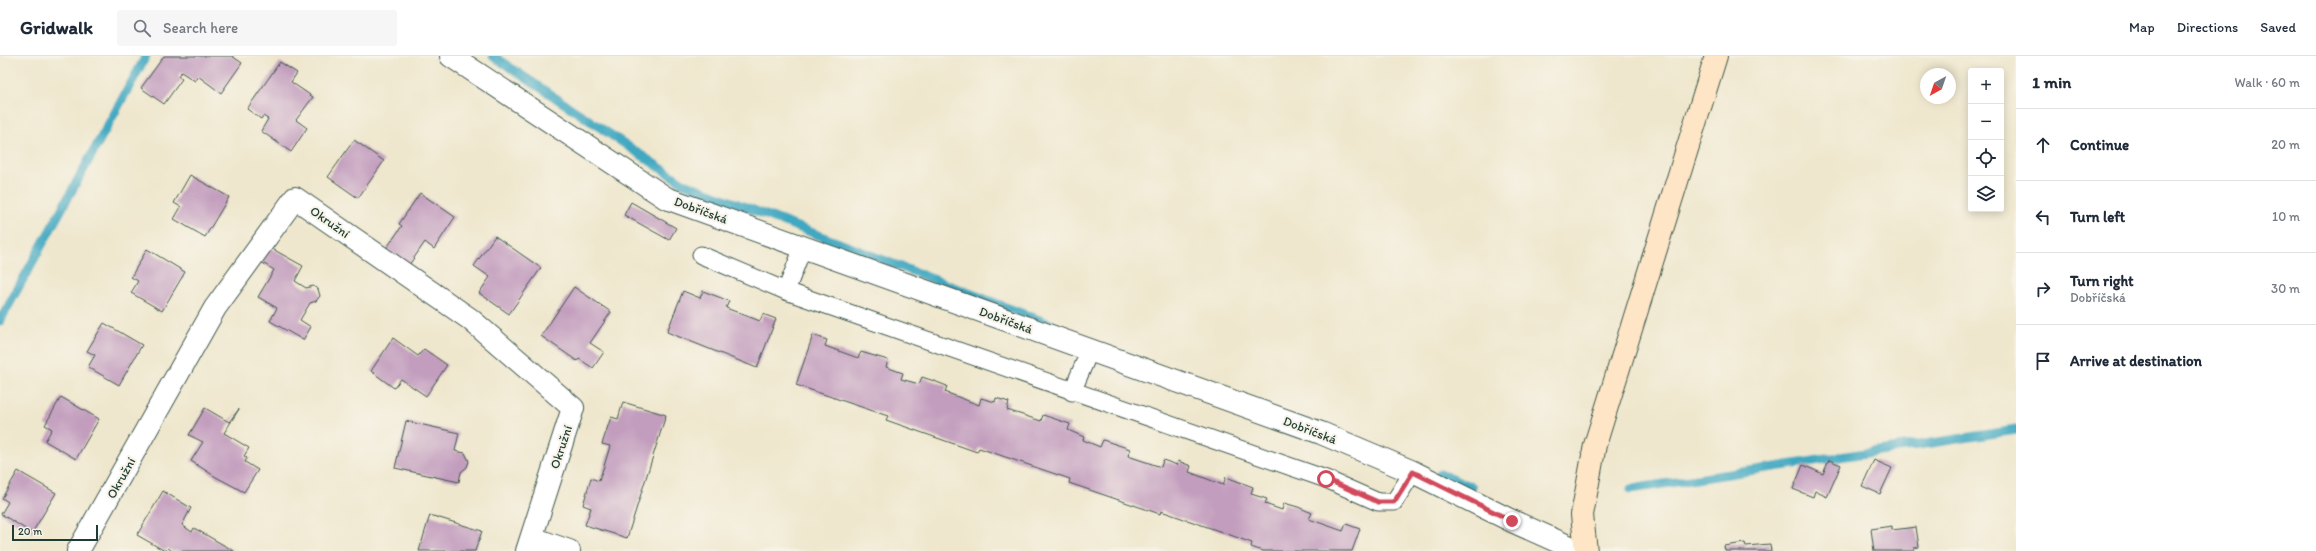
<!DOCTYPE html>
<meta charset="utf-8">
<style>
:root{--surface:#fff;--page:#f6f6f7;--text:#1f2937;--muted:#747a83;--line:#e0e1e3}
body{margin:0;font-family:Itim,sans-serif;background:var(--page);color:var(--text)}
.controls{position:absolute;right:12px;top:12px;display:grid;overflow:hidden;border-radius:4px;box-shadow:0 2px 10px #0003}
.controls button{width:36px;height:36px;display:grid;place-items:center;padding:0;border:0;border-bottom:1px solid var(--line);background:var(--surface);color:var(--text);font:20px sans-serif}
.compass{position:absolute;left:1920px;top:12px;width:36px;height:36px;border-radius:50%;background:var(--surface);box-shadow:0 2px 10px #0003;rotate:220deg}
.scale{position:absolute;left:12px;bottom:10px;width:86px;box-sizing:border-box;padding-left:4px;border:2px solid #1f3d34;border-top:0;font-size:11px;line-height:14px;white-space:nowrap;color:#1f3d34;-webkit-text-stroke:3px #f7f3e8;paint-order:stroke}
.stop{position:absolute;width:12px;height:12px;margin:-9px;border:3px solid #d1495b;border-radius:50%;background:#fff}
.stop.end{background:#d1495b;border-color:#fff;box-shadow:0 1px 4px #0008}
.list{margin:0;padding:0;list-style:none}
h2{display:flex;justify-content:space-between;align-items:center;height:52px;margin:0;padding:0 16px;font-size:17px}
h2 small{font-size:13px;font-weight:400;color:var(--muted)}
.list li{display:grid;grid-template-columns:26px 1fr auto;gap:12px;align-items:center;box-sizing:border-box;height:72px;padding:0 16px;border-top:1px solid var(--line)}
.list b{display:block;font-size:15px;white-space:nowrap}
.list p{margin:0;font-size:13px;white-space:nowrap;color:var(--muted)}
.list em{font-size:13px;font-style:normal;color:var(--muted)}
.icon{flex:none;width:22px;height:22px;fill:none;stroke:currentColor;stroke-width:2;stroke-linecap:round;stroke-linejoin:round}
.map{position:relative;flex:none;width:2016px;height:495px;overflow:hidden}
header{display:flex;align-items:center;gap:24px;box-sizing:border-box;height:56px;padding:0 20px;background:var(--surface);border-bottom:1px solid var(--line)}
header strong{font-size:19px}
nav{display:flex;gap:22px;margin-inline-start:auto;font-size:14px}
.search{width:280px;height:36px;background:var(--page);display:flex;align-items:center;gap:10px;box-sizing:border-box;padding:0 14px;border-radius:4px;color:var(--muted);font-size:15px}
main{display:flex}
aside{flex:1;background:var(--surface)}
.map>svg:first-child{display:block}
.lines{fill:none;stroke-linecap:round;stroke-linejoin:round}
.stream{stroke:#41a8c1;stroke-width:9}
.building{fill:#c29dbe}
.service-casing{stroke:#3e564b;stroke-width:19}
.minor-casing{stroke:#3e564b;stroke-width:24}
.tertiary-casing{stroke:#3e564b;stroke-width:24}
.secondary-casing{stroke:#3e564b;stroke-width:24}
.service{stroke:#fff;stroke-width:17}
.minor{stroke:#fff;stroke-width:22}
.tertiary{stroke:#fff;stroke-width:22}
.secondary{stroke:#fde5c5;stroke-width:22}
.route{stroke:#d1495b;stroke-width:5}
.labels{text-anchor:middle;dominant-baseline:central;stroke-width:4;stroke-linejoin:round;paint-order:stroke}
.street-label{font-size:13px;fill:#1f3d34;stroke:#f7f3e8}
</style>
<header>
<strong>Gridwalk</strong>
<div class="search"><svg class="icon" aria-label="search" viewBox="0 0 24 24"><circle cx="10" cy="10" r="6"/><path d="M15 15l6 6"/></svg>Search here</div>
<nav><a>Map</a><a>Directions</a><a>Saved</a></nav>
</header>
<main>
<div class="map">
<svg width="2016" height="495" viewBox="0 0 2016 495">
<rect width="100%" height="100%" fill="#f7f3e8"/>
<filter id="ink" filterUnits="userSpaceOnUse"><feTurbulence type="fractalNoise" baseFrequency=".025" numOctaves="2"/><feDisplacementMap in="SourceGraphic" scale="8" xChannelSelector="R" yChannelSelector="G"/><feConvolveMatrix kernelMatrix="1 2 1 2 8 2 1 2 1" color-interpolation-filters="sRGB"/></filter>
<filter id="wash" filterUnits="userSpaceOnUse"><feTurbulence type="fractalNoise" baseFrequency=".012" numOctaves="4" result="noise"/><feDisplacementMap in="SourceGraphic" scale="16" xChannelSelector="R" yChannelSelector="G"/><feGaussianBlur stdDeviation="0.9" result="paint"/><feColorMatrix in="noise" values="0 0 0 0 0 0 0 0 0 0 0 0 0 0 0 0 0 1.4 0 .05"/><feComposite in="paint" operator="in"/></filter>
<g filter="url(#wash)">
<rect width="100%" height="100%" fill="#efe7cd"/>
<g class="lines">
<g class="stream">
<polyline points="493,0 683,127 1055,270"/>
<polyline points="0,265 146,0"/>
<polyline points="1440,418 1472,431"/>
<polyline points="1631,433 2016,374"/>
</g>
</g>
<g id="blocks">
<g class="building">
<polygon points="164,0 232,0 242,7 221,37 198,20 195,25 181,16 178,20 182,23 164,48 141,32"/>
<polygon points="280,6 297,17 291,26 313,41 296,64 307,72 291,96 261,75 268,63 263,60 261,63 247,53"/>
<polygon points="354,84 384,105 358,142 328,121"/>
<polygon points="190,119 229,141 205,181 174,163 181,151 174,147"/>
<polygon points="420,137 455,161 434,193 425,186 409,209 386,193 402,170 399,168"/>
<polygon points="631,146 676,172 669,184 624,159"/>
<polygon points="495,180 541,212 509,258 479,237 490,221 474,210"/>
<polygon points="269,191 303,210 295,225 306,232 313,230 318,233 320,240 316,245 310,247 300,264 311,271 303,284 270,265 277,252 258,241 274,214 261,206"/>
<polygon points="147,193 185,216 162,255 131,237 138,225 131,221"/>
<polygon points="574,231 611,256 590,287 604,296 593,312 579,303 577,305 541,280"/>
<polygon points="683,235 700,242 703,235 729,245 726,252 760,265 763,258 776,263 757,312 667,276"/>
<polygon points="104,267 142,289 119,329 88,311 95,299 87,295"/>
<polygon points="813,279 827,284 825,290 858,302 861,296 888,304 886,311 903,317 901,323 919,328 922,321 934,325 947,330 945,336 979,349 981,342 995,346 996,342 1009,346 1007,354 1041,365 1043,359 1070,368 1068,374 1084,381 1083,384 1100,391 1103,384 1130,393 1128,400 1161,411 1163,404 1177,409 1178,405 1191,410 1189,416 1223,429 1226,421 1253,431 1251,438 1267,443 1265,448 1282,454 1284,447 1298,451 1312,457 1309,463 1343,475 1346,468 1360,473 1352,495 1263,495 1251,491 1252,487 1222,476 1161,455 1160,458 1069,427 1070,423 979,392 977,396 886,364 888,360 796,329"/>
<polygon points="393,282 418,300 424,293 447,309 426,340 401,323 394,332 371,315"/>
<polygon points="61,341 99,363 76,403 45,385 52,373 45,369"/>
<polygon points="623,346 666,359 627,482 585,469 591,452 583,449 591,422 599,425 605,407 610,390 602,388 611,361 618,363"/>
<polygon points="205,352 229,366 239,353 224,377 249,392 244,400 247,402 245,406 258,414 244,436 216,421 191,405 203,386 189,379"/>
<polygon points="406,365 459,377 455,395 465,397 469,405 467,411 461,416 459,426 395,412"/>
<polygon points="1829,404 1841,409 1827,441 1815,435 1813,441 1793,433 1803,409 1823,418"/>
<polygon points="1874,404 1892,412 1880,438 1862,430"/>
<polygon points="18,415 56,437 32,477 1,458 8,446 2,442"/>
<polygon points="163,435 191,452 182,469 192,476 194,472 234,495 172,495 168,492 165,495 137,479"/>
<polygon points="430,459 482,475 475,495 419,495"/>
<polygon points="1892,470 1892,474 1916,471 1919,491 1914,492 1914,495 1874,495 1871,473"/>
<polygon points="1745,487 1746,490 1770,488 1771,495 1725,495 1724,490"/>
</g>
</g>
</g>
<g filter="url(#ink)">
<use href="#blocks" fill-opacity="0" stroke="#3e564b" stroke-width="1"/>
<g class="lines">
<defs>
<g id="service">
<polyline points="701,199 786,235 803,191"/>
<polyline points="786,235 1326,423 1378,446 1394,446 1413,416"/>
<polyline points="1072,336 1090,294"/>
</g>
<g id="minor">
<polyline points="532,482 569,495"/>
<polyline points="78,495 215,252 295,142 470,263 573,352 527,495"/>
</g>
<polyline id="tertiary" points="451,0 666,142 1321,377 1413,416 1512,465 1579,495"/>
<polyline id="secondary" points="1586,495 1582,459 1595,389 1716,0"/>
</defs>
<use href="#service" class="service-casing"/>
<use href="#minor" class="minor-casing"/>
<use href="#tertiary" class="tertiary-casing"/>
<use href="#secondary" class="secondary-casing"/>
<use href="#service" class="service"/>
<use href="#minor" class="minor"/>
<use href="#tertiary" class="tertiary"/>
<use href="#secondary" class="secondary"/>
</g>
</g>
<g class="lines" filter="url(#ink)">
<polyline class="route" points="1326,423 1378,446 1394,446 1413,416 1512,465"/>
</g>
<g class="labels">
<g class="street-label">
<text transform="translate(701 154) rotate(20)">Dobříčská</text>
<text transform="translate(330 166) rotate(35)">Okružní</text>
<text transform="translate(1006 264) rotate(20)">Dobříčská</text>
<text transform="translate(1310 374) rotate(21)">Dobříčská</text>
<text transform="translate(561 391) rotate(-72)">Okružní</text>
<text transform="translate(121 422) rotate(-61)">Okružní</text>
</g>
</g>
</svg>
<div class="controls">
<button>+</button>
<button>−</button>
<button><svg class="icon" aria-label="locate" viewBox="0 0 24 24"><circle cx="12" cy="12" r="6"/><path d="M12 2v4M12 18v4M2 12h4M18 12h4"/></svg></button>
<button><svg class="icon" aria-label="layers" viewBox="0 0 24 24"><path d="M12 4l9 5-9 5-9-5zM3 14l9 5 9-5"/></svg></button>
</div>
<svg class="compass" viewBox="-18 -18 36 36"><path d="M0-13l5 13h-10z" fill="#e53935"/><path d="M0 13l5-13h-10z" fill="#747a83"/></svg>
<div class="scale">20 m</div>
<div class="stop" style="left:1326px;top:423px"></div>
<div class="stop end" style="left:1512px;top:465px"></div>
</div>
<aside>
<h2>1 min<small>Walk · 60 m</small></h2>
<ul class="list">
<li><svg class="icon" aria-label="ahead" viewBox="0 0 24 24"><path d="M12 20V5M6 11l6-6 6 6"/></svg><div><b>Continue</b></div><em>20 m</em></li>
<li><svg class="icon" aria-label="left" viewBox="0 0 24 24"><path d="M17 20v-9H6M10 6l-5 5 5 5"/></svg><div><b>Turn left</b></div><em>10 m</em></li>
<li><svg class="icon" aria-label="right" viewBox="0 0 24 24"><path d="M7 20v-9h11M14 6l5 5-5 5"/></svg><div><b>Turn right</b><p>Dobříčská</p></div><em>30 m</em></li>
<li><svg class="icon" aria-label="arrive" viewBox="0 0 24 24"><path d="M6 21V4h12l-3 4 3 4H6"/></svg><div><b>Arrive at destination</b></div></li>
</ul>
</aside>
</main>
